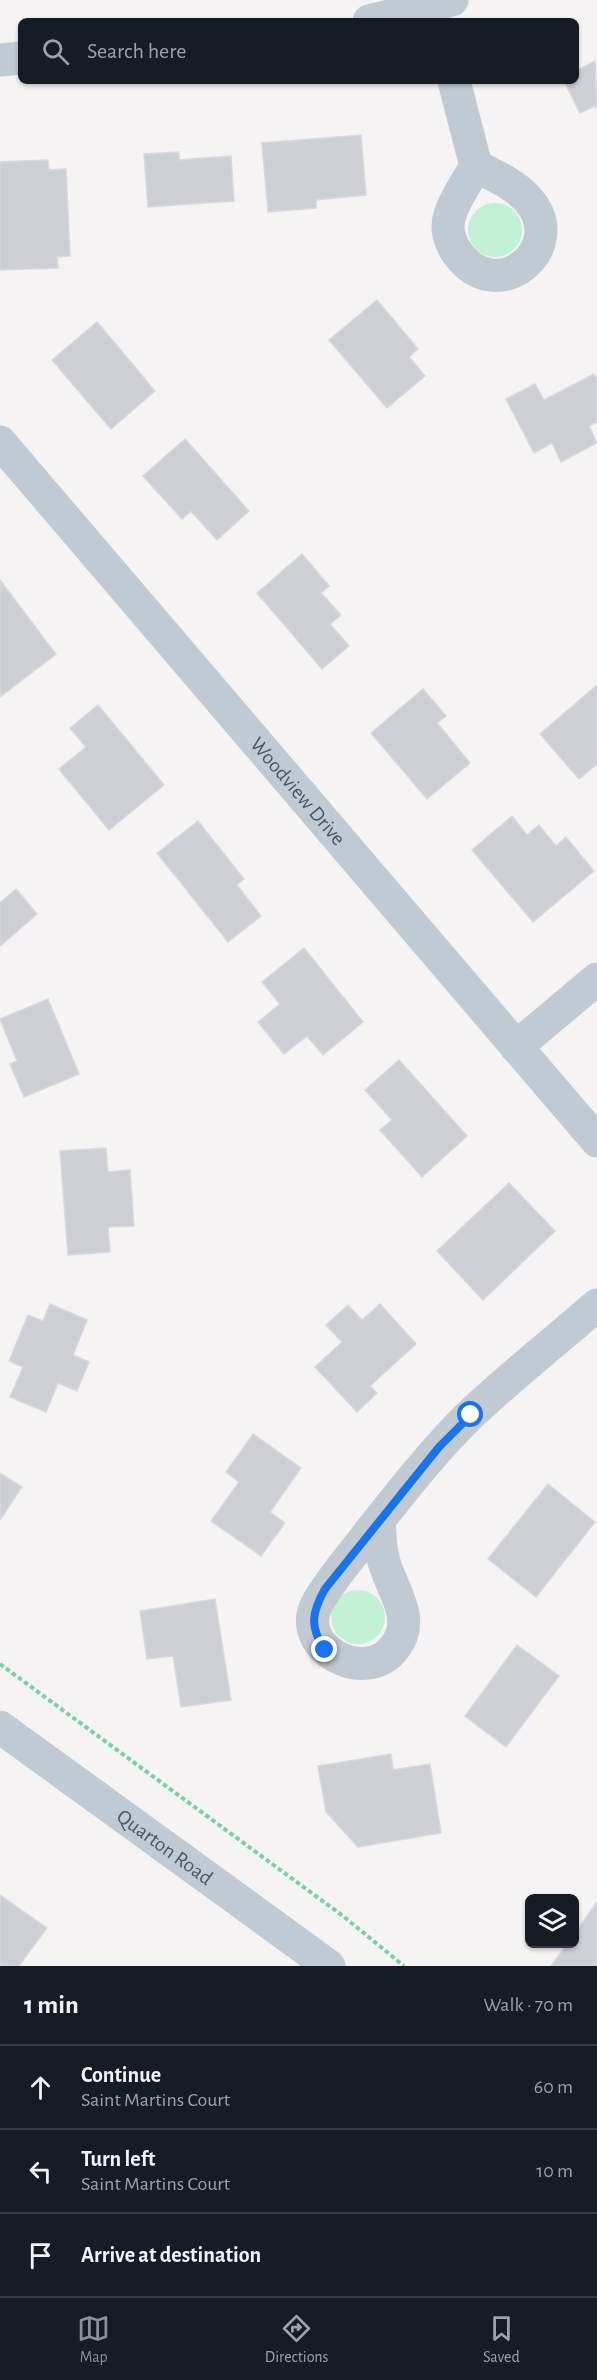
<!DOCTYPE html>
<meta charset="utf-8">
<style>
:root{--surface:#171b24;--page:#20242c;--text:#f1f3f6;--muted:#9ea1a6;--line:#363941;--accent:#8c9099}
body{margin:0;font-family:"Alegreya Sans",sans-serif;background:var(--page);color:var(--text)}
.controls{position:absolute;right:18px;bottom:18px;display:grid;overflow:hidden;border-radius:9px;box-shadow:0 2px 4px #0004}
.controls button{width:54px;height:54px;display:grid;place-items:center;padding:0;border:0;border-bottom:2px solid var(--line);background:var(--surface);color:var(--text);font:30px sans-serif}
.stop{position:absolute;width:18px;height:18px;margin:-14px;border:4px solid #1a73e8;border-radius:50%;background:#fff}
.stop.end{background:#1a73e8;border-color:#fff;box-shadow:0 2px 6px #0008}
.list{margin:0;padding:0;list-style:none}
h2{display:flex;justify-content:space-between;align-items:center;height:78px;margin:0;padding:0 24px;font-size:26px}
h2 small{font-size:20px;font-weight:400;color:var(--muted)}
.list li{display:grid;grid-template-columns:39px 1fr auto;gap:18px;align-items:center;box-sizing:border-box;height:84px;padding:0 24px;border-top:2px solid var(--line)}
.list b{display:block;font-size:22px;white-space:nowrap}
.list p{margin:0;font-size:20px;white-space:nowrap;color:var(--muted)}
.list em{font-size:20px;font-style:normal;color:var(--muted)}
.icon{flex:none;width:33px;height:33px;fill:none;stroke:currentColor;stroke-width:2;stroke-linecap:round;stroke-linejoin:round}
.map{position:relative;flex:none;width:597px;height:1966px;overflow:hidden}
.search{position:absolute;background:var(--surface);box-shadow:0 2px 4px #0004;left:18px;right:18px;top:18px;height:66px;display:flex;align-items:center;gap:15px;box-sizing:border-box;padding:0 21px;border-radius:9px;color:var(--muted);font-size:22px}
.sheet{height:330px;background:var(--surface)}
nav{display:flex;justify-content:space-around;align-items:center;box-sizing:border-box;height:84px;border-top:2px solid var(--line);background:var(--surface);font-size:16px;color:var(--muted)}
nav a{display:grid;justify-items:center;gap:3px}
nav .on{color:var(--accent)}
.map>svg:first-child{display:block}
.green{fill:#c3f1d5}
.building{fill:#cdcfd5;stroke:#d7d9de;stroke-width:1.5}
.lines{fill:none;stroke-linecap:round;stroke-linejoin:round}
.path{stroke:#7ad0a6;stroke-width:4;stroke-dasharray:4.5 3;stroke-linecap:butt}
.minor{stroke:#c1cad2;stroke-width:33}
.route{stroke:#1a73e8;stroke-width:8}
.labels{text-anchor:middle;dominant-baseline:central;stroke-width:6;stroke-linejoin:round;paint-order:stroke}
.street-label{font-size:21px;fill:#4a5661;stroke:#fff}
</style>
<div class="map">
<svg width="597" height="1966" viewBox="0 0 597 1966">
<rect width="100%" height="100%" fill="#f5f3f3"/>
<g class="green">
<circle cx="495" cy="230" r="27"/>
<circle cx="358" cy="1617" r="27"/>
</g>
<g class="building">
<polygon points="595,61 597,109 595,106 580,113 564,81 576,81 576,71"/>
<polygon points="361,135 366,195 316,200 316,208 268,212 262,143"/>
<polygon points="179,152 179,160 231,156 234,201 148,207 144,154"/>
<polygon points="48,160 49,170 66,169 70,256 57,257 58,268 0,270 0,162"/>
<polygon points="377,300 418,349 409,357 425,376 387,408 329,340"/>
<polygon points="97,322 155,391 111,429 52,360"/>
<polygon points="594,374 597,379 597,422 589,426 597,443 561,462 552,443 534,453 506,399 535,384 544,400"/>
<polygon points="185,439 249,511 217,540 191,511 182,519 143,476"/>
<polygon points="302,554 329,586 321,593 341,615 330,624 349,646 322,669 257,593"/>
<polygon points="0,580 56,654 0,697"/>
<polygon points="597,685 597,764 579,779 540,734"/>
<polygon points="423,689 446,716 437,723 470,763 427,799 371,733"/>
<polygon points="98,705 164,785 109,830 59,769 86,747 70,728"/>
<polygon points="512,816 527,835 539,825 556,846 566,837 594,871 533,922 472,850"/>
<polygon points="198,821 244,879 237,885 261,916 228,942 157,853"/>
<polygon points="16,889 37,914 0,946 0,903"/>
<polygon points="304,948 363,1022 323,1055 307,1036 284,1054 258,1022 280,1004 262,982"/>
<polygon points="48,999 79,1074 24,1097 10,1064 17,1061 0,1019"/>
<polygon points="399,1060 467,1136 422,1177 380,1130 392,1120 365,1090"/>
<polygon points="106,1148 108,1172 130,1170 134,1226 108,1227 110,1252 68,1255 60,1151"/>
<polygon points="509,1183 555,1231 483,1300 437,1251"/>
<polygon points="50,1304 87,1320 73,1355 89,1362 77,1391 58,1383 46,1412 10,1397 23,1367 9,1361 28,1315 43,1321"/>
<polygon points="380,1304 416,1344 370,1386 377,1393 357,1412 315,1367 342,1342 326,1325 348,1305 362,1320"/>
<polygon points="253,1434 301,1468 270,1512 285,1523 261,1556 211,1521 239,1482 226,1472"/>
<polygon points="0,1473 22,1487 0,1520"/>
<polygon points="548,1484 595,1522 536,1597 488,1559"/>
<polygon points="215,1599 231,1700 181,1707 173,1656 147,1659 140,1611"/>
<polygon points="517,1645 559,1676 506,1747 465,1716"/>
<polygon points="391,1754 393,1770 430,1764 441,1833 358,1847 326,1812 318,1766"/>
<polygon points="0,1895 47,1928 19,1966 0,1966"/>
<polygon points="597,1902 597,1966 551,1966 567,1944 574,1944 574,1934"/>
</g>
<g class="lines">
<polyline class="path" points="0,1664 343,1916 404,1966"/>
<g class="minor">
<polyline points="369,21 452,0"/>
<polyline points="0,60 21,58"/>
<path d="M454,81L476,166C467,182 455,198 450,215C445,229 450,243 458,254C498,308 568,248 530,202C517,185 495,176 476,166"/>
<path id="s1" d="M0,442L597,1141"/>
<polyline points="516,1047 597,979"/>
<path d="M379,1521C380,1533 380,1546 383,1558C389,1587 418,1617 395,1647C366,1687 292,1647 318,1602C333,1576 354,1553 372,1529C403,1490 434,1450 470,1415C510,1377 555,1342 597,1305"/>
<path id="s2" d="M0,1727L329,1966"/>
</g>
</g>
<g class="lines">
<path class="route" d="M325,1650C309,1627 312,1612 325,1589L439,1447L471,1415"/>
</g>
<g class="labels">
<g class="street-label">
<text stroke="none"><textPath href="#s1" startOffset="459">Woodview Drive</textPath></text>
<text stroke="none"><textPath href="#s2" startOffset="204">Quarton Road</textPath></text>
</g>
</g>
</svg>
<div class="controls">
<button><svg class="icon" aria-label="layers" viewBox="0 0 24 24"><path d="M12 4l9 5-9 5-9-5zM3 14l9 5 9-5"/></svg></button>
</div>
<div class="stop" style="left:471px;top:1415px"></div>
<div class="stop end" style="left:325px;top:1650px"></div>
<div class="search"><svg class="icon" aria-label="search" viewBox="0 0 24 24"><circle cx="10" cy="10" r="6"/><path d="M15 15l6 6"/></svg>Search here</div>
</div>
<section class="sheet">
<h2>1 min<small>Walk · 70 m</small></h2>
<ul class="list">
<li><svg class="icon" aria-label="ahead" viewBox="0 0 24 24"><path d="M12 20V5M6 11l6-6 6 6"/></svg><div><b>Continue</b><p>Saint Martins Court</p></div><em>60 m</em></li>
<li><svg class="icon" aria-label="left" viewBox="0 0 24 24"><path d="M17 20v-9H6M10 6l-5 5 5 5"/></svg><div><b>Turn left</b><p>Saint Martins Court</p></div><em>10 m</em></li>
<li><svg class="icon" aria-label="arrive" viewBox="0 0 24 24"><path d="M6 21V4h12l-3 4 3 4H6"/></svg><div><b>Arrive at destination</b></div></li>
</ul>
</section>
<nav>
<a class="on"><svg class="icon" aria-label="map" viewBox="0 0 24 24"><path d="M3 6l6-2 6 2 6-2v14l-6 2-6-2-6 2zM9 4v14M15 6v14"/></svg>Map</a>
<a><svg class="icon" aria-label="directions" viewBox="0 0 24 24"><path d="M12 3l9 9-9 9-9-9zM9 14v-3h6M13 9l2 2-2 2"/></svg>Directions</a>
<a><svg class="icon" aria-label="saved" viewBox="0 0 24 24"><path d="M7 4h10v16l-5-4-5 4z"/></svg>Saved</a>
</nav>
